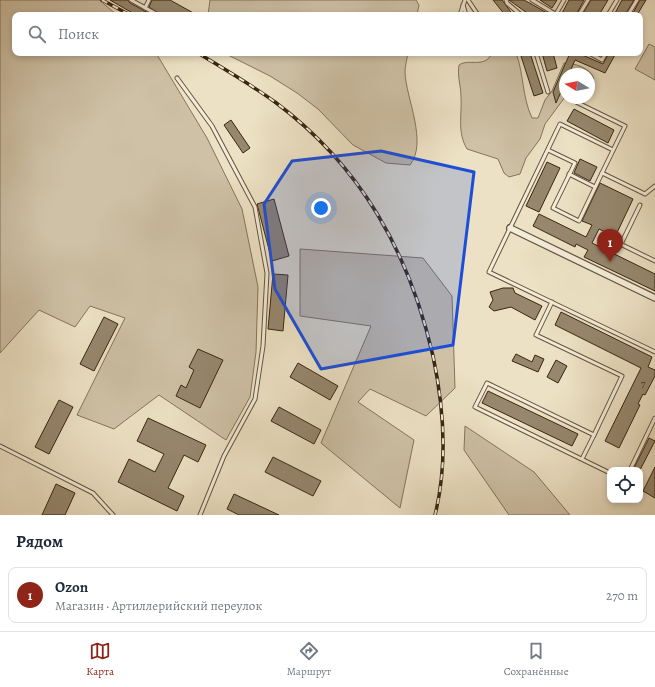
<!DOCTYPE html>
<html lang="ru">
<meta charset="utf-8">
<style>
:root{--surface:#fff;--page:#f2f2f3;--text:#1f2937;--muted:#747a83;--line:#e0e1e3;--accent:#8f2418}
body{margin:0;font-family:Alegreya,serif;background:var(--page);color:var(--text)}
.controls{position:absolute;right:12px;bottom:12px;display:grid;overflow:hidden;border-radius:8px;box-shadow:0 2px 6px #0003}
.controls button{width:36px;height:36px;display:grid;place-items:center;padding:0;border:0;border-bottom:1px solid var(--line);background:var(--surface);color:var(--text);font:20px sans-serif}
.compass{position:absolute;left:559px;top:68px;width:36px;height:36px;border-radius:50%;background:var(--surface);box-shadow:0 2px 6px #0003;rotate:280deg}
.you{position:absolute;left:321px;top:208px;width:14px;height:14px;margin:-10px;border:3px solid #fff;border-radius:50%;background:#1a73e8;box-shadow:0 0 0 6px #1a73e833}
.badge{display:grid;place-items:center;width:26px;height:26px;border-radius:50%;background:var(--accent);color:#fff;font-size:13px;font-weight:700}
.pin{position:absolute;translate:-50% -33px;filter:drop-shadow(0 1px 2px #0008)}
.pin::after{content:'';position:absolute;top:21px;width:14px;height:12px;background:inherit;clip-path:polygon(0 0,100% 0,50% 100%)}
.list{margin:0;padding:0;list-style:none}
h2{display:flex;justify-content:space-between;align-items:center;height:52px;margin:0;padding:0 16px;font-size:17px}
h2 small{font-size:13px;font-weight:400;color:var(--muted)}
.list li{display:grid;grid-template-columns:26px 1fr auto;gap:12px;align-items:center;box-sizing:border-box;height:56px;margin:0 8px 8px;padding:0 8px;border:1px solid var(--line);border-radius:8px}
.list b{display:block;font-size:15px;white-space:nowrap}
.list p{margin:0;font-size:13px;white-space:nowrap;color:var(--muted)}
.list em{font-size:13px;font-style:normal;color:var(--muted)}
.icon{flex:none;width:22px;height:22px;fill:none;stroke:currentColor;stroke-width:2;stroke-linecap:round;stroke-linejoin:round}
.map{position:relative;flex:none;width:655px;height:515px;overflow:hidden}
.search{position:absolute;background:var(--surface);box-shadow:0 2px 6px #0003;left:12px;right:12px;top:12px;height:44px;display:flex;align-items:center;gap:10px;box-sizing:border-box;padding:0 14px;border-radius:8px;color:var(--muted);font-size:15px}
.sheet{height:116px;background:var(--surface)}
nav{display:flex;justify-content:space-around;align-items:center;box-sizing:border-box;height:56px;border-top:1px solid var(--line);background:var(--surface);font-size:11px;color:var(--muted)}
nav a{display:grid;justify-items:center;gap:2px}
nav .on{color:var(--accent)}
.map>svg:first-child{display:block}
.green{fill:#cec1a6;stroke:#84745c}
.building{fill:#96876e;stroke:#392611}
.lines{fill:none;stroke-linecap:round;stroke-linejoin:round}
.lane-casing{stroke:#66553e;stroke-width:5}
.street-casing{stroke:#66553e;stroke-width:8}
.lane{stroke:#f3ecd9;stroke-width:3}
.street{stroke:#f3ecd9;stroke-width:5.5}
.rail-casing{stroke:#392611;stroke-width:3.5}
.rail{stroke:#f3ecd9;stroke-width:2;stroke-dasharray:6;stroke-linecap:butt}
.marked{fill:#1d4ed8;fill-opacity:0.2;stroke:#1d4ed8;stroke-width:3;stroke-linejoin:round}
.labels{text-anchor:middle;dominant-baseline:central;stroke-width:3;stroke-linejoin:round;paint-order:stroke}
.number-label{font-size:10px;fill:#503e28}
</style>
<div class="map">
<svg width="655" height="515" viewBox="0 0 655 515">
<rect width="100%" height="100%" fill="#ece1c4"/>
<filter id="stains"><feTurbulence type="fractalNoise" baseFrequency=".005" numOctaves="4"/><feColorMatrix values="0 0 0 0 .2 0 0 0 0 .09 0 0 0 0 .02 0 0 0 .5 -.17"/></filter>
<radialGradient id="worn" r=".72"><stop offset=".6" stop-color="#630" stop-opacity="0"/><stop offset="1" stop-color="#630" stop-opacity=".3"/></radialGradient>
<g class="green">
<polygon points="0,0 99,0 117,15 15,15 15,53 156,53 207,138 242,209 258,287 256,352 250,397 226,440 159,395 114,429 77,415 125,318 90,306 75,327 39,310 0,353"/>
<polygon points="210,0 416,0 419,5 417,15 208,15"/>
<polygon points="649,44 655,47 655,80 635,69"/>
<path d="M224,53H408C407,59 405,66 405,72C406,99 428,142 410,165L386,163L353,145L318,109L297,93L270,76Z"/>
<path d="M492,53H516C524,74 522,97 532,118H538L545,100L552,91L564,63C574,63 591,68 594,79L589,82V74H565V97L545,124L540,139L526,158L520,174L509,177L504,173L498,159L467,149C457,132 462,116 461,97C461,86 457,76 459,65C469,58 485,69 492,53Z"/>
<polygon points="300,249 423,258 452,296 455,388 426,416 370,389 358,402 414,440 400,508 321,443 371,326 300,316"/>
<polygon points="465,426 534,472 570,515 509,515 464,450"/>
</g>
<g class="building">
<polygon points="110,0 128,0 130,3 152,15 136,15"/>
<polygon points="152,0 170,0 197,15 161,15 149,7"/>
<polygon points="493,0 502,0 513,15 505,15"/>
<polygon points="509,0 524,0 549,14 530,15"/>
<polygon points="540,0 557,0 552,8"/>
<polygon points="569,0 584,0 576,15 561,15"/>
<polygon points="591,0 608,0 599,15 582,15"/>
<polygon points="622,0 634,0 625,15 614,15"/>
<polygon points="640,0 646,0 637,15 632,15"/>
<polygon points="520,53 530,53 543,93 534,96"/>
<polygon points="542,53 553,53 557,68 547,71"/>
<polygon points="570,53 578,53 603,64 609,53 616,53 605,73 575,60 569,74 565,74 565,83 556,103 553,92"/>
<polygon points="574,109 614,130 608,143 567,121"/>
<polygon points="231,120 250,148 243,153 224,125"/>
<polygon points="580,159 597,167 590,181 574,173"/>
<polygon points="547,162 560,168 539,212 526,206"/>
<polygon points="600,183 633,199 615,237 599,229 592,243 655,274 655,291 584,257 588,250 576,244 575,247 533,226 539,214 586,237 592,225 582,221"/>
<polygon points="274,199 289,256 272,261 257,204"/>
<polygon points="273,274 288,275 283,331 268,329"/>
<polygon points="503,288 513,288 515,293 542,306 535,320 511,307 494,311 489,307 493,300 490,292"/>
<polygon points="561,312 652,357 648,367 655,370 655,376 645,395 643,394 638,404 640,405 619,448 605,441 641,368 555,325"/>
<polygon points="104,317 118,324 94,371 80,364"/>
<polygon points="198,349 223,360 200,408 176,396 181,385 186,388 194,370 189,367"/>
<polygon points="516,354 532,362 535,355 544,359 538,372 512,361"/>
<polygon points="556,360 567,366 558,383 547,377"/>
<polygon points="298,363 338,386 330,400 290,377"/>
<polygon points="488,391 578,434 572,446 482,403"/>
<polygon points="59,400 73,407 49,454 35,447"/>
<polygon points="279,407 321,430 314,444 271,421"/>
<polygon points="148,418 206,445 198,462 184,455 168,488 184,496 177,511 118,482 129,459 155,472 164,454 137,441"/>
<polygon points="649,438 655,441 640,470 633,470"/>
<polygon points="273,457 321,481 313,496 265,472"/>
<polygon points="655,467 655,498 643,491"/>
<polygon points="56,484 75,493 65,515 42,515"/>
<polygon points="234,494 279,515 239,515 227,509"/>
</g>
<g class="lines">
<defs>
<g id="lane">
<polyline points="131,0 158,15"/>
<polyline points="468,0 478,15"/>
<polyline points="506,0 507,3 521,15"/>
<polyline points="532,0 557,15"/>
<polyline points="463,5 466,15"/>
<polyline points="145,8 149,0"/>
<polyline points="556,14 564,0"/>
<polyline points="460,15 465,0"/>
<polyline points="579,15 588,0"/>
<polyline points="608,15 617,0"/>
<polyline points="628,15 637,0"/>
<polyline points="536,53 548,92"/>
<polyline points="589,53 602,60 606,53"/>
<polyline points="177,78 212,126 255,207 267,273 263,346 255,399 224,456 200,515"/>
<polyline points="572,100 625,126 602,173 645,194 655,186"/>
<polyline points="548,150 575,163 553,208 579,221 602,173"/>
<polyline points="613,150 560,124 489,272 655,352"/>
<polyline points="569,174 595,187"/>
<polyline points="602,235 655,261"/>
<polyline points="621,244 640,205"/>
<polyline points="552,302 536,335 622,376 594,435 487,383 475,407 610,473"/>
<polyline points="0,446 93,493 113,515"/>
<polyline points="582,459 594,435"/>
<polyline points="630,470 655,418"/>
</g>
<polyline id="street" points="510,228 655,298"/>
</defs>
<use href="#lane" class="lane-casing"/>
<use href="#street" class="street-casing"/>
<use href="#lane" class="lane"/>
<use href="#street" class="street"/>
<defs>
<g id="rail">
<polyline points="102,0 130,15"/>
<path d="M198,53C224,69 250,84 275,102C361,166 409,252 433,356C444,408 448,463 435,515"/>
</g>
</defs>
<use href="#rail" class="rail-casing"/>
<use href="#rail" class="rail"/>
</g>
<path class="marked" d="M381,151L474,172L453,345L321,369L275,289L264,204L292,161Z"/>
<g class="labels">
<g class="number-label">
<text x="643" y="383">7</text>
</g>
</g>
<rect width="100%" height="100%" filter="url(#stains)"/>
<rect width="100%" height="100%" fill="url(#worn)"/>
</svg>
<div class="controls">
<button><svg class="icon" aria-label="locate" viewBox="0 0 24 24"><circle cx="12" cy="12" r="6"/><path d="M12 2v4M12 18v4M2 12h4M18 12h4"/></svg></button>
</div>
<svg class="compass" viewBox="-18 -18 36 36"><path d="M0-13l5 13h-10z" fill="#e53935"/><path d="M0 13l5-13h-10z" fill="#747a83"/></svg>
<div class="you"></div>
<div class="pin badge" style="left:610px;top:262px">1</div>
<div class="search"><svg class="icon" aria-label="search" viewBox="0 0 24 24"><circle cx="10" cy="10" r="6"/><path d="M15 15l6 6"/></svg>Поиск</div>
</div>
<section class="sheet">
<h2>Рядом<small></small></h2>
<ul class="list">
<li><span class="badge">1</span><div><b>Ozon</b><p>Магазин · Артиллерийский переулок</p></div><em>270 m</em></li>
</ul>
</section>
<nav>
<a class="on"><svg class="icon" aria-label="map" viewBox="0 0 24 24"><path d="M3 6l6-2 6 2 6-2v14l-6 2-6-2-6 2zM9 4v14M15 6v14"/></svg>Карта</a>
<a><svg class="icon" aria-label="directions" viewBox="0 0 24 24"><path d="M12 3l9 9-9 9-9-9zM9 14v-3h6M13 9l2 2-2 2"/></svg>Маршрут</a>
<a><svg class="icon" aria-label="saved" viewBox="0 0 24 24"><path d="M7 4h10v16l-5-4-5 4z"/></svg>Сохранённые</a>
</nav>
